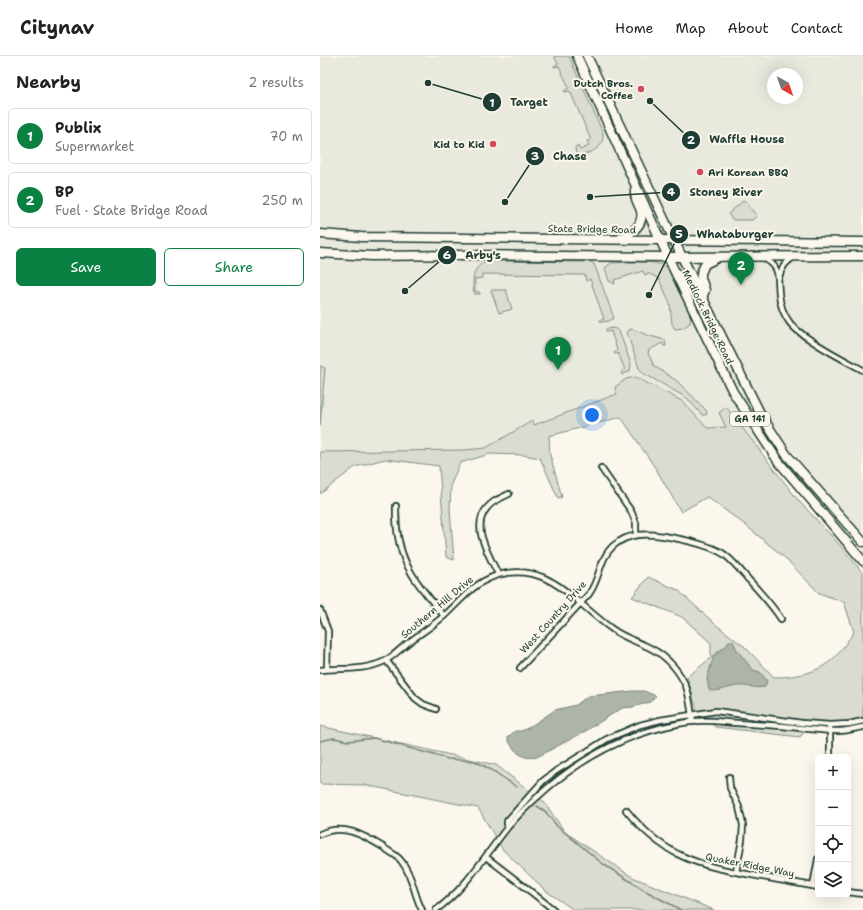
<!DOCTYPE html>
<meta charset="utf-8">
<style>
:root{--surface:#fff;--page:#f2f2f2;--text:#222;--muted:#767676;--line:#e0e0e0;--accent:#0b8043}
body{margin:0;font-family:"Shantell Sans",sans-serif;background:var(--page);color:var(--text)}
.controls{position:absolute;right:12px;bottom:12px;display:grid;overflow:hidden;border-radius:6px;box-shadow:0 4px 16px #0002}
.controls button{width:36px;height:36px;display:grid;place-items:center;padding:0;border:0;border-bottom:1px solid var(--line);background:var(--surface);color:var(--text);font:20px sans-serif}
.compass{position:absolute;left:447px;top:12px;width:36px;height:36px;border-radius:50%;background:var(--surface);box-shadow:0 4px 16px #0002;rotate:140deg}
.you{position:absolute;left:272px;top:359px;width:14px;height:14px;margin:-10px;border:3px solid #fff;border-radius:50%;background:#1a73e8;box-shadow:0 0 0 6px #1a73e833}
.badge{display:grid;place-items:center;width:26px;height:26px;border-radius:50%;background:var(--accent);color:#fff;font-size:13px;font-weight:700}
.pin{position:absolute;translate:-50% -33px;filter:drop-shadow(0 1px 2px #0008)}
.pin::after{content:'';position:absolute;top:21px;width:14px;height:12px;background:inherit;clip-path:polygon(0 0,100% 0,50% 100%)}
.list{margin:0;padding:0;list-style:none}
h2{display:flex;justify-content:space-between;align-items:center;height:52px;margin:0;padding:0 16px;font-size:17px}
h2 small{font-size:13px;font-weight:400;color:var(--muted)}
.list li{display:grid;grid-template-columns:26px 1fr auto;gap:12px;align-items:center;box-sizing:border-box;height:56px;margin:0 8px 8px;padding:0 8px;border:1px solid var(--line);border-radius:6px}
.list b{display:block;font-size:15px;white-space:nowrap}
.list p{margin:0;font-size:13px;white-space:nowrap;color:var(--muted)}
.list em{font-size:13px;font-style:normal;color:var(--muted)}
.actions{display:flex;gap:8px;padding:12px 16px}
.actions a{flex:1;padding:9px 0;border:1px solid var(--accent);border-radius:6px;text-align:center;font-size:14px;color:var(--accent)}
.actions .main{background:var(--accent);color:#fff}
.icon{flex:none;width:22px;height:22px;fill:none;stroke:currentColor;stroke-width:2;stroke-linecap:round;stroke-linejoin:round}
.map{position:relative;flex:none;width:543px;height:854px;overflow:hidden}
header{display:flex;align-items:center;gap:24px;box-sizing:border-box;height:56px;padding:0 20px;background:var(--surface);border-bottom:1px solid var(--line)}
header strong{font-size:19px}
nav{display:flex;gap:22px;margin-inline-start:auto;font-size:14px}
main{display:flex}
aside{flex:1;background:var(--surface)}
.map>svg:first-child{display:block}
.built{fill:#eae9de;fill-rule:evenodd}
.green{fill:#dbdcd1;stroke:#7d8c82}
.water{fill:#adb4aa;stroke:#74847b}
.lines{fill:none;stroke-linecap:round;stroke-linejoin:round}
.stream{stroke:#74847b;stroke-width:1.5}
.street-casing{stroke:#1f3d34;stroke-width:8}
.highway-casing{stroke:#1f3d34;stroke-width:11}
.street{stroke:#fbf7ec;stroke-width:4.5}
.highway{stroke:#fbf7ec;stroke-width:8}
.poi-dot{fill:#d1495b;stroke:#fbf7ec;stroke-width:1.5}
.labels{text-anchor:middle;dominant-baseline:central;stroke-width:4;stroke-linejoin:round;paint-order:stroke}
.shield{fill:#fbf7ec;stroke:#61756b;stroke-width:1}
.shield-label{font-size:9px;font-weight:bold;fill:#1f3d34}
.poi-label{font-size:10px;font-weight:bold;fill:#1f3d34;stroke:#fbf7ec;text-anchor:end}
.street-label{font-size:10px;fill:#1f3d34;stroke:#fbf7ec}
.leader{fill:none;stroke:#1f3d34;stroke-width:1.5}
.callout-dot{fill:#1f3d34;stroke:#fbf7ec;stroke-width:1.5}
.mark-label{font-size:12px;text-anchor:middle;font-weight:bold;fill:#fff}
.callout-label{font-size:11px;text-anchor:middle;font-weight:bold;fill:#1f3d34;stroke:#fbf7ec;stroke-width:4;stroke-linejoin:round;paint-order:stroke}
</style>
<header>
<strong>Citynav</strong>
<nav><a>Home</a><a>Map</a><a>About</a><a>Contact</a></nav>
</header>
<main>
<aside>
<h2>Nearby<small>2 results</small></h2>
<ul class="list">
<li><span class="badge">1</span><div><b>Publix</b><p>Supermarket</p></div><em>70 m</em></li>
<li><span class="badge">2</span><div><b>BP</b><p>Fuel · State Bridge Road</p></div><em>250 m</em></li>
</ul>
<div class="actions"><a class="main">Save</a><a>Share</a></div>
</aside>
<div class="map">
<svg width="543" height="854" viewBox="0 0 543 854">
<rect width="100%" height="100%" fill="#fbf7ec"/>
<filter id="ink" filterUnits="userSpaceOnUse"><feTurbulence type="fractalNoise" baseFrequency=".025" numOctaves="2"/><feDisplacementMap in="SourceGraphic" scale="8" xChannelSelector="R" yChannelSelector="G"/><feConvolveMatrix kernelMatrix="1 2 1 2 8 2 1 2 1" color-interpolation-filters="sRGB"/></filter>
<g filter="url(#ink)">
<path class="built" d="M0,0H543V486L524,463L518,471L473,395L440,396L406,351V371L387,372L362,345L297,338L214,369L212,365L166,392L145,394L0,396V370L5,312L0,310ZM453,18H477V42H453Z"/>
<g class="green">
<path d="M234,0H249L283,77C284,93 273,95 261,100L256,98L255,91L258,90L260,94L269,90L267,85L271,84L250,35L245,36L244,35L249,32L239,10L234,11V10L238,8Z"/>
<polygon points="424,144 437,160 432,164 413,164 408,158"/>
<path d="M167,205L271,206L274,208L276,213L294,262L289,265L281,266L280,264L284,263L270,223L266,225L265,219L162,218V222L155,223V235L159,236L160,237V238H155C153,235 153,232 153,228C153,217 155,210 167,205Z"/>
<path d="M291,207C307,207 337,202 348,213L371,259L370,267L363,272L355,273L352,268L350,247L339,223L330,218L325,219L323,215L294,224L295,228L289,225L285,212Z"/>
<polygon points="171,234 186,234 192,253 179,257"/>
<polygon points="294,272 299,275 311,308 310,315 302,319 301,316 305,314 298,297 295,298 294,297 297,294 291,275 287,276 286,274 286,273"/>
<polygon points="312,273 330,280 345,284 346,290 344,290 342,287 329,294 328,297 334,310 357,325 386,354 387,358 385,359 382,359 367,342 323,317 319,312 307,277 309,274"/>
<polygon points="0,310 5,312 0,370"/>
<path d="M315,321L362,345L387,372L406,371L399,357L406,351L478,444L518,487L543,517V662L521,666L493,665L480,681L395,671L377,654L367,621L391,602V587L362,561L312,541L328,521L358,534L395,568L425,591L454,621C476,621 499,617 515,601C522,594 528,584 534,576L524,546L499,537L464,501L424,468L387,441L361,456L336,413L301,361L229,380L230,399L242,441L238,442L220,402L203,399L170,398L140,407L131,428L130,454L134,504L126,501L119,410L65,403L35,411L0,438V396L145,394L166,392L212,365L214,369L297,338L295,331L306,323Z"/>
<polygon points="0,670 176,709 224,746 245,776 312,821 394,854 254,854 226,835 183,794 158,752 45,729 0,728"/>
</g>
<g class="water">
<path d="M409,585H413L417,594L433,614L440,616L447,625L445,631C436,633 426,629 417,630C408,631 397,637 389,634L387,622L393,603V600L407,589Z"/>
<path d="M313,635H324L336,640L330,646L313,651L302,652L264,676L217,701C202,704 195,696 188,684V681L195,675H201L208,672L235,654L256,649L268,640Z"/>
</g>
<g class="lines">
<g class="stream">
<polyline points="0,685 14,682 28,685 54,682 128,703 155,705 175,716 179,719 197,731"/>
<polyline points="217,750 225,755 237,770 283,808 324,834 361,854"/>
</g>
<defs>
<g id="street">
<path d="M443,202C462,211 457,221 459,238C460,249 464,259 470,267C481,282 526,305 543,314"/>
<path d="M459,221C462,211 465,207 474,201"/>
<polyline points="281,412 311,455 316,467 316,479"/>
<path d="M76,450C75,503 92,521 124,560"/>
<path d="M178,518C167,495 146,464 175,445C180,442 185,440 189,438"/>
<polyline points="0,554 8,575 7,613"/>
<polyline points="66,604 95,642 103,648 116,653"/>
<path d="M200,612L269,538C280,523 279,503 293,490C300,484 309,480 318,479C336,476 391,488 405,499C414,506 421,515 428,523C440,536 452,549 461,563"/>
<path d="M0,614C23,612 44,615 65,605C74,600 81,592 89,586C101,577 114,569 125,559C135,550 145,538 156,530C175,516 200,512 222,521C247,531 269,557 292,573C304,582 319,586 332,593C348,601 361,617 367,633C370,644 371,655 373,666"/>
<polyline points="510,671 510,701"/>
<polyline points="409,721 410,732 419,751 423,769 422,784 416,816"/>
<path d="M306,754C343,800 376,809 432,819C454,823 476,827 498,831"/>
<polyline points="187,771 187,765 223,725 236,715 287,683 320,669 340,664 396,655 482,667 510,669 529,668 543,665"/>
<path d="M0,778C23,767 43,779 63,791C69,796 78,799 82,806C93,820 94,839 102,854"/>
<polyline points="166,801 205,831 234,854"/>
<polyline points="493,830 498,803"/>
<polyline points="528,836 543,838"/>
<path d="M116,854C146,832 164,801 187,772C195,762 205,753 214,744C260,701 314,672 377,665C390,664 404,666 417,667C432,668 447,669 462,670C481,672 500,675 519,675C527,675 535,672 543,671"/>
</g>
<g id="highway">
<polyline points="257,0 354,214 413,336 458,405 543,505"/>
<polyline points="267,0 362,201 441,359 466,398 543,486"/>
<polyline points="0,178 42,181 543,186"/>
<path d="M301,182C314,176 326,167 320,152C317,146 314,140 315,134"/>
<polyline points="0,197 52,200 143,199 348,201 543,200"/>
<polyline points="382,242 385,234 381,222 381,217 385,208 397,202"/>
</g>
</defs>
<use href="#street" class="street-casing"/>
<use href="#highway" class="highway-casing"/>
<use href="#street" class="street"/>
<use href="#highway" class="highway"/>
</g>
</g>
<g class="poi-dot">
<circle cx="321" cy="33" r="4"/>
<circle cx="173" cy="88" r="4"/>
<circle cx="380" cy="116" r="4"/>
</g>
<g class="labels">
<rect class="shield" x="410" y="356" width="40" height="14" rx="3"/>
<g class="shield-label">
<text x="430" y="363">GA 141</text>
</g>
<g class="poi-label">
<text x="313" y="27">Dutch Bros.<tspan x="313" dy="12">Coffee</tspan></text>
<text x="165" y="88">Kid to Kid</text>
<text x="388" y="116" text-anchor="start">Ari Korean BBQ</text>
</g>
<g class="street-label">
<text transform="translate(272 173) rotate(1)">State Bridge Road</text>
<text transform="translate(388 261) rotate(64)">Medlock Bridge Road</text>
<text transform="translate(117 551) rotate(-40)">Southern Hill Drive</text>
<text transform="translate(233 561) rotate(-48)">West Country Drive</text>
<text transform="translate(430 809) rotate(11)">Quaker Ridge Way</text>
</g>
</g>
<path class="leader" d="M108 27L172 46M330 45L371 84M185 146L215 100M270 141L351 136M329 239L359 178M85 235L127 199"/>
<g class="callout-dot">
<circle cx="108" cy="27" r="4"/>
<circle cx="330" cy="45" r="4"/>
<circle cx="185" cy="146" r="4"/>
<circle cx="270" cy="141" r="4"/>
<circle cx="329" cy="239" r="4"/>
<circle cx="85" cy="235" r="4"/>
<circle cx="172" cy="46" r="10"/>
<circle cx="371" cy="84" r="10"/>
<circle cx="215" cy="100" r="10"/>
<circle cx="351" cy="136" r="10"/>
<circle cx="359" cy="178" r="10"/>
<circle cx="127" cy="199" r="10"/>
</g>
<g class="mark-label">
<text x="172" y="51">1</text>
<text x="371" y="88">2</text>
<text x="215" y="104">3</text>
<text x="351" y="140">4</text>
<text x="359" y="182">5</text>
<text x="127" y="203">6</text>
</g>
<g class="callout-label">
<text x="209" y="50">Target</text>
<text x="427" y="87">Waffle House</text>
<text x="250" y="104">Chase</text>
<text x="406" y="140">Stoney River</text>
<text x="415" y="182">Whataburger</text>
<text x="163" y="203">Arby's</text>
</g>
</svg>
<div class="controls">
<button>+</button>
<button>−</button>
<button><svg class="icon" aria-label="locate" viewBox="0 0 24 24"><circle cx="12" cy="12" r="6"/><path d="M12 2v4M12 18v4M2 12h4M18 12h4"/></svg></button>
<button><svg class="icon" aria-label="layers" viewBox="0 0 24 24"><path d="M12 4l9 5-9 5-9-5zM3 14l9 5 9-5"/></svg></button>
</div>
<svg class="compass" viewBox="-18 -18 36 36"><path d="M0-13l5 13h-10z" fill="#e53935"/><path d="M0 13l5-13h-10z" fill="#767676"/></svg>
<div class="you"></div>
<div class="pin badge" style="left:238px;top:314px">1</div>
<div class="pin badge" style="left:421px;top:229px">2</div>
</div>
</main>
